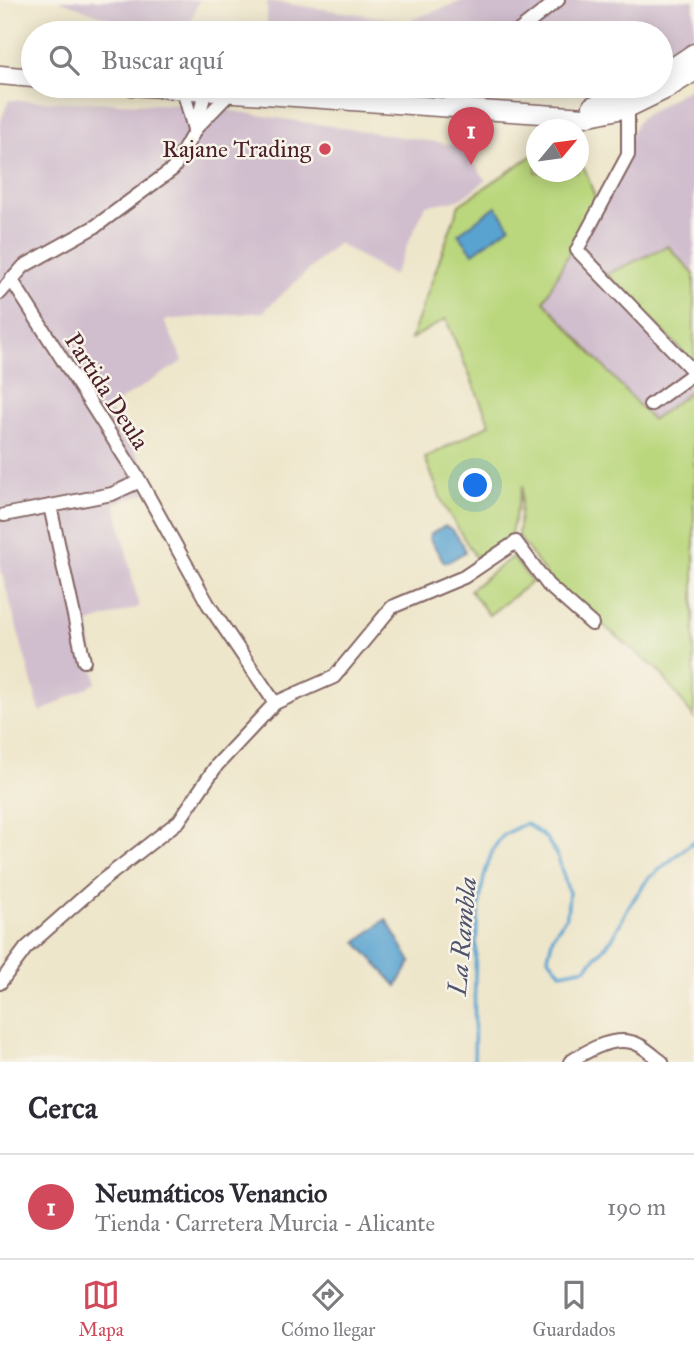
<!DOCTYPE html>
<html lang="es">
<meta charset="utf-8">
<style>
:root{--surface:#fff;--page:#f7f7f7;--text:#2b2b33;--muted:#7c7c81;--line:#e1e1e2;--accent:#d1495b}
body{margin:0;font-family:"IM FELL Great Primer",serif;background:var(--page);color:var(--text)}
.compass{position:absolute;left:526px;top:119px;width:63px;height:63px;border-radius:50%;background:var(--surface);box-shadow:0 4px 18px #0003;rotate:61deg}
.you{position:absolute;left:476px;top:486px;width:24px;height:24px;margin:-18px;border:5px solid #fff;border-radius:50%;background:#1a73e8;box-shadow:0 0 0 10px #1a73e833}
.badge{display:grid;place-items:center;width:46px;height:46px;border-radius:50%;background:var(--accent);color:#fff;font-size:23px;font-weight:700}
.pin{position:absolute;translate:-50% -58px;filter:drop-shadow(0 2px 4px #0008)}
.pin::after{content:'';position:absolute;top:37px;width:24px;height:21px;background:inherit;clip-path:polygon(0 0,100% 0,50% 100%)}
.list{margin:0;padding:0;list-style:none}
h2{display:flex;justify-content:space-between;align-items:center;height:91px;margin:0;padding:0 28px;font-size:30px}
h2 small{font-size:23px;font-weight:400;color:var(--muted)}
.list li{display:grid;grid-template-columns:46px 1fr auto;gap:21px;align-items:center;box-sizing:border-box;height:105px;padding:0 28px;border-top:2px solid var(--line)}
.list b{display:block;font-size:26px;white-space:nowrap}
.list p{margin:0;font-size:23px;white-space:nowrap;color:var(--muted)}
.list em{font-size:23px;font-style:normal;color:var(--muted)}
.icon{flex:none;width:38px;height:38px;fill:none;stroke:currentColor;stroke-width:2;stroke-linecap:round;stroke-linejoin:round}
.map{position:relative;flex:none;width:694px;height:1062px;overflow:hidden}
.search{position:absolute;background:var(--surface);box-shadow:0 4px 18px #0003;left:21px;right:21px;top:21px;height:77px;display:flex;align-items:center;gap:18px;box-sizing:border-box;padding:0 24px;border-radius:38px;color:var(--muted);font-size:26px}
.sheet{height:196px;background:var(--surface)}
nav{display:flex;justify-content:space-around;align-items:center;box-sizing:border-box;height:98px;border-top:2px solid var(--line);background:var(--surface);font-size:19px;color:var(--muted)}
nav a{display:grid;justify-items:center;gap:4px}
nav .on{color:var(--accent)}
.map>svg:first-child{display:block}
.industrial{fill:#d0bdcd}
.green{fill:#bad77d;stroke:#827b54;stroke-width:2}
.water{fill:#58a3d0;stroke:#51617e;stroke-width:2}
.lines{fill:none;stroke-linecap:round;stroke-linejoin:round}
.stream{stroke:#58a3d0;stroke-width:3.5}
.minor-casing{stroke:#836563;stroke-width:16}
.highway-casing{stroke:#836563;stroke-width:21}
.minor{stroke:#fff;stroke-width:12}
.highway{stroke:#fff;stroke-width:18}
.poi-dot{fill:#d1495b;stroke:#f7f3e8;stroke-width:2.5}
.labels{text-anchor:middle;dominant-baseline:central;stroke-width:5;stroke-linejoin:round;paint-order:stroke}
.poi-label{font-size:24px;fill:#4a1f2b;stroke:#f7f3e8;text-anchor:end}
.street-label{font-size:24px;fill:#4a1f2b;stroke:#f7f3e8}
.water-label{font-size:26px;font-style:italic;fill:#50546d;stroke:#f7f3e8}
</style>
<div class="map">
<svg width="694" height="1062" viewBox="0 0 694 1062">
<rect width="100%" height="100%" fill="#f7f3e8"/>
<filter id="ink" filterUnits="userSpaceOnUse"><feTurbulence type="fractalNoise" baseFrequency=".0143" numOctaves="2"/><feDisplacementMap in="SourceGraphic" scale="14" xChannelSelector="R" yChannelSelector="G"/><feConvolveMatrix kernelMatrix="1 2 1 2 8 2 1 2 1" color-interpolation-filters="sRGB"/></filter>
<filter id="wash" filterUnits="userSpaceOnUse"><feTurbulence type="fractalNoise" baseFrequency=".00686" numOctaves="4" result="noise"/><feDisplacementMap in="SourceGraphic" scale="28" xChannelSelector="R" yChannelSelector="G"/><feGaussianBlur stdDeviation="1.57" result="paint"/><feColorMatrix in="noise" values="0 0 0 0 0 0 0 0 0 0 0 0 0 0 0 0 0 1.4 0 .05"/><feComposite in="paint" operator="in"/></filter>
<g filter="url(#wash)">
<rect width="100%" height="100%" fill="#eee6ca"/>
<g class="industrial">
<polygon points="59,0 199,0 186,33 147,33"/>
<polygon points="465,0 530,0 533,6 540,0 694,0 694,34 661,56 661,33 267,33 267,1 408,21"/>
<polygon points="694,85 694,274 607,274 694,363 694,389 653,420 544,301 640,118"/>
<polygon points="9,100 192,105 462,146 486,180 459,200 426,205 393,276 338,243 263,312 164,320 183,361 108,408 159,489 115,503 139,607 89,623 96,683 40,712 0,566 0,123"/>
</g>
<g class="green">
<polygon points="536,153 536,172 578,172 579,161 586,172 596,200 544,301 652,420 694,389 694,718 660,672 552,583 518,535 523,485 506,553 481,566 444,506 425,458 490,424 446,319 411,339 459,205"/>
<polygon points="668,246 694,274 694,363 607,274"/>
<polygon points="512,557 532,582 489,615 470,590"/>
</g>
<g class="water">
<polygon points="496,206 510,226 473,253 458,234"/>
<path d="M445,526C454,529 463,543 465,552L448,562H444L429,538L431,534Z"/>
<polygon points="386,919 411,962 397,986 356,942"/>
</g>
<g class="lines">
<path class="stream" d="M474,1062C476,1015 468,867 503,836C509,831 519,827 526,823L547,839L558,858L569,893L567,915L553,936L548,957L561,973L586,968L612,939L629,906L648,879L694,841"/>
</g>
</g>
<g filter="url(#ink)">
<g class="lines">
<defs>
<g id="minor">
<polyline points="516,33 558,0"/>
<polyline points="186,86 183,90 194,129"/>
<polyline points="449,108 459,86"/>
<polyline points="628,108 628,155 577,250 694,372"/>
<polyline points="197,127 232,91"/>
<polyline points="11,279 140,481 208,604 275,703 334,677 392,607 464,577 516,542 548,585 592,624"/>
<polyline points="0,293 24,266 96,226 173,169 195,130 206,90"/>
<polyline points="650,405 694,373"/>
<polyline points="50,506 84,661"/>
<polyline points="4,515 112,494 140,481"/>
<polyline points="0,983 26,948 103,880 179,821 217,765 275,703"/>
<path d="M570,1062C588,1050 617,1033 639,1045C647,1049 655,1057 662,1062"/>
</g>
<g id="highway">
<polyline points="0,75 33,78"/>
<polyline points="661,75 694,53"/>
<polyline points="132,86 585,117 628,108 665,90 694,72"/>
<polyline points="592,106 623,95 641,86"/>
</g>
</defs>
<use href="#minor" class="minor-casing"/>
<use href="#highway" class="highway-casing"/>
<use href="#minor" class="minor"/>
<use href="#highway" class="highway"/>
</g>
</g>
<circle class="poi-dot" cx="325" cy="149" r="7"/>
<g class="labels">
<g class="poi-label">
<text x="311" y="149">Rajane Trading</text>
</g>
<g class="street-label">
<text transform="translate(107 391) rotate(57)">Partida Deula</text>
</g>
<g class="water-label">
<text transform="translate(462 936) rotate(-85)">La Rambla</text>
</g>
</g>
</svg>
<svg class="compass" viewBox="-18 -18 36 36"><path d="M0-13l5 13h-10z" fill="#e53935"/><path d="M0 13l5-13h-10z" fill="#7c7c81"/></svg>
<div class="you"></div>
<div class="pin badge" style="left:471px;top:165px">1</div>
<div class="search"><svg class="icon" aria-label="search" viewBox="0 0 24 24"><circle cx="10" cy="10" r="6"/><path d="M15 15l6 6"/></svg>Buscar aquí</div>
</div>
<section class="sheet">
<h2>Cerca<small></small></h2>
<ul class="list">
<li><span class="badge">1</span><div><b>Neumáticos Venancio</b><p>Tienda · Carretera Murcia - Alicante</p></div><em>190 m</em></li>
</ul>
</section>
<nav>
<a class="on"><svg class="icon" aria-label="map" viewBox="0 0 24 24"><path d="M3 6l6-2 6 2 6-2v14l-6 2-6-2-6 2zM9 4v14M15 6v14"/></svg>Mapa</a>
<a><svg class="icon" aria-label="directions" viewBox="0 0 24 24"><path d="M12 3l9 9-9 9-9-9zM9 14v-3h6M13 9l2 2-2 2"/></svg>Cómo llegar</a>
<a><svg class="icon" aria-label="saved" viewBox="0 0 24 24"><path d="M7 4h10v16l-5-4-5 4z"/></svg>Guardados</a>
</nav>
